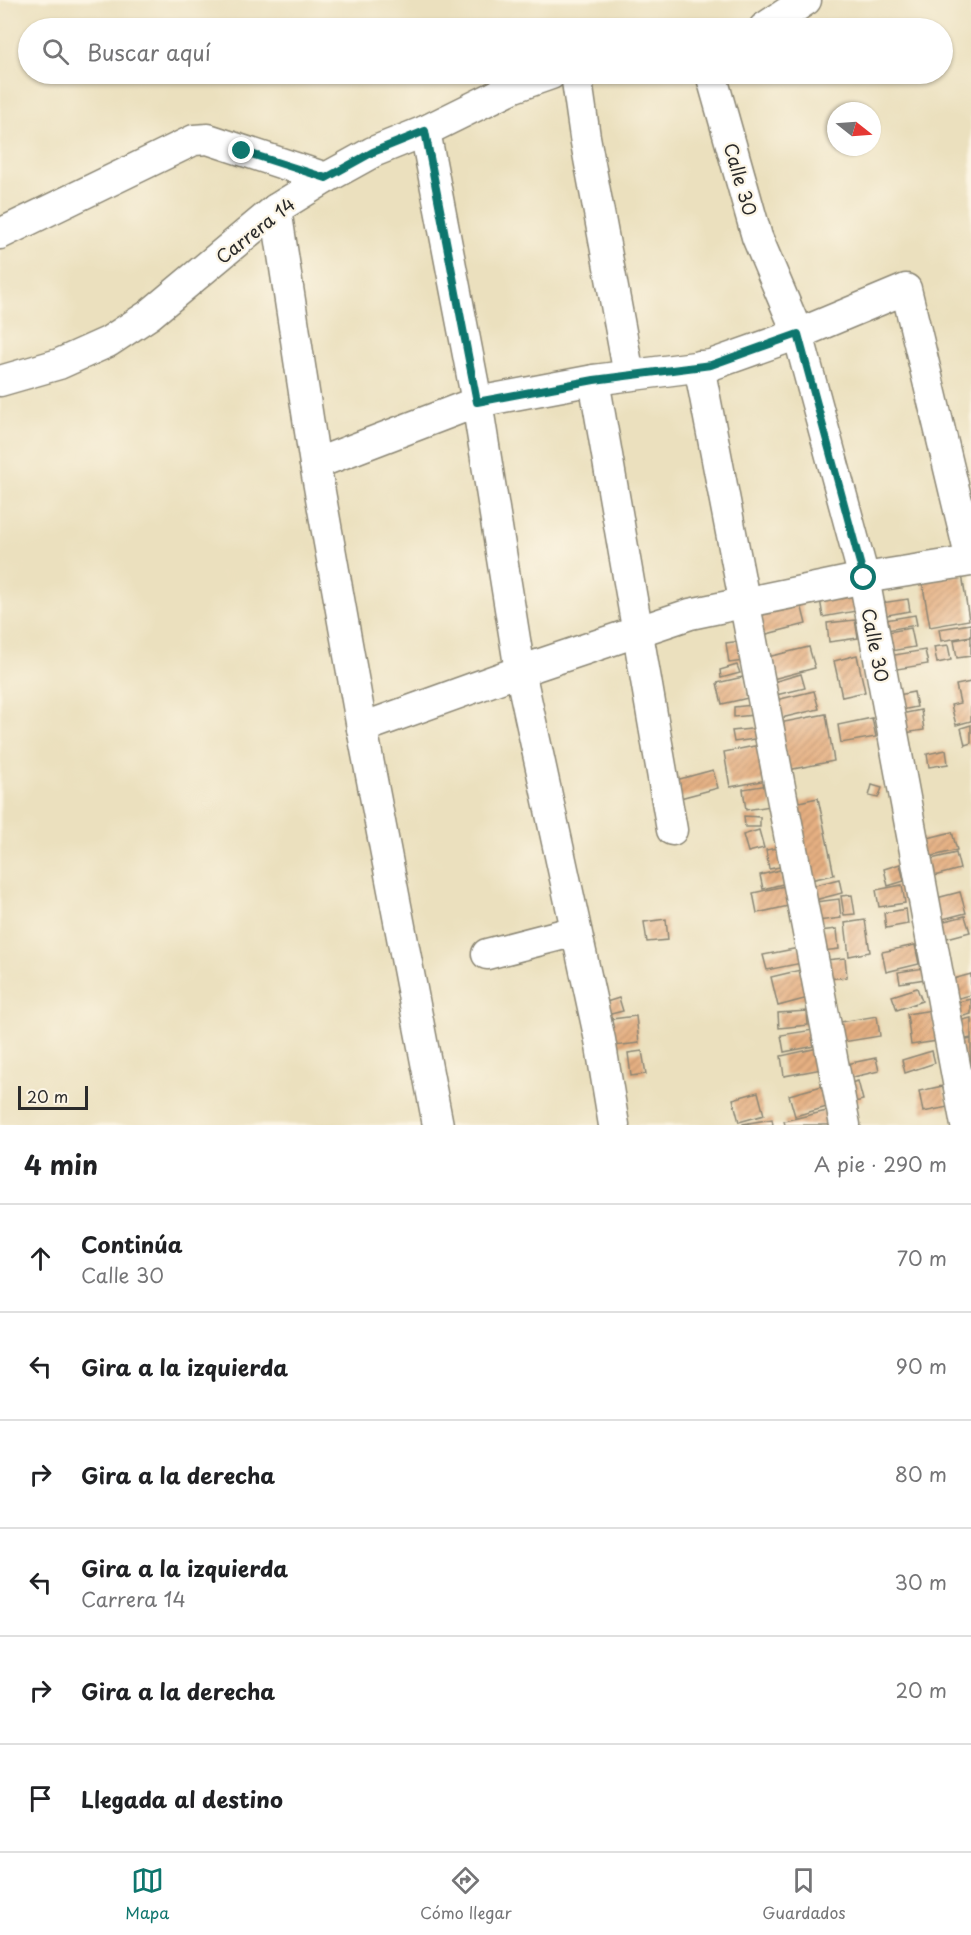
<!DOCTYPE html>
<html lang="es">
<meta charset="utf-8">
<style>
:root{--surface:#fff;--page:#f2f2f2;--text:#202124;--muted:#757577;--line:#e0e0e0;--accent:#0f766e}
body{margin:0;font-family:"Playpen Sans",sans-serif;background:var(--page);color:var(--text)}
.compass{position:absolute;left:827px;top:102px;width:54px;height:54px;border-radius:50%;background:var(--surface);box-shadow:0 2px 4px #0004;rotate:107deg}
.scale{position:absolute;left:18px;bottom:15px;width:70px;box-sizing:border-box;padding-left:6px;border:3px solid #2b2b2b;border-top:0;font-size:16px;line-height:21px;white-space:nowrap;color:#2b2b2b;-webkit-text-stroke:4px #fcf5e5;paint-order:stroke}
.stop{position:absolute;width:18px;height:18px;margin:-14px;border:4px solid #0f766e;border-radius:50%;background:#fff}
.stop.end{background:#0f766e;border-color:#fff;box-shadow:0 2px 6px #0008}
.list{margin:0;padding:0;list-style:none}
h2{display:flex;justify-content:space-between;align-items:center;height:78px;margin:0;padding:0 24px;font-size:26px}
h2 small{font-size:20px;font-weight:400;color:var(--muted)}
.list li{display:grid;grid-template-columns:39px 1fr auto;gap:18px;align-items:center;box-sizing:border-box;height:108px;padding:0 24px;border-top:2px solid var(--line)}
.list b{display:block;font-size:22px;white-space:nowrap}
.list p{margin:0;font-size:20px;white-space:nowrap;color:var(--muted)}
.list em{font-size:20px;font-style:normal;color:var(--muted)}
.icon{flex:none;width:33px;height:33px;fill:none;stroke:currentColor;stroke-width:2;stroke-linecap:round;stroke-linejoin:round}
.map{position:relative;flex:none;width:971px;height:1125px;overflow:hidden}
.search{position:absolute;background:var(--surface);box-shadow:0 2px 4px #0004;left:18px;right:18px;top:18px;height:66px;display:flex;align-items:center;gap:15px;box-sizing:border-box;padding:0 21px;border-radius:33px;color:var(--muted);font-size:22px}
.sheet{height:726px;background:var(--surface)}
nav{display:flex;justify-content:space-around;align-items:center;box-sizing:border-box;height:84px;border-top:2px solid var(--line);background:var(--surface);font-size:16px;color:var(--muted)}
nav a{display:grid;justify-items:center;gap:3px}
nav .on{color:var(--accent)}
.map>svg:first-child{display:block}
.building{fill:url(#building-hatch)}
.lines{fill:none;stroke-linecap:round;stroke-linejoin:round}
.minor-casing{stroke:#8b8674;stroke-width:33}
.minor{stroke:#fff;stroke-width:30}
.route{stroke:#0f766e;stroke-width:8}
.labels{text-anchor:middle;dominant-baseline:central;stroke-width:4.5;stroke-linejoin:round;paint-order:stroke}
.street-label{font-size:18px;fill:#2b2b2b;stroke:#fcf5e5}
</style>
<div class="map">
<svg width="971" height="1125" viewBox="0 0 971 1125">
<defs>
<pattern id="building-hatch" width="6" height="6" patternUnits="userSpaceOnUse" patternTransform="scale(1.5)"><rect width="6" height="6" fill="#e6b082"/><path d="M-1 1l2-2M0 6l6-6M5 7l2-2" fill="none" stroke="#bb8f6b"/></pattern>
</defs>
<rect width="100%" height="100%" fill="#fcf5e5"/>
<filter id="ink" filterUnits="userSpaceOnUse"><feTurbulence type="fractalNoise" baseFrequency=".0167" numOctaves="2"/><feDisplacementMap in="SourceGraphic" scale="12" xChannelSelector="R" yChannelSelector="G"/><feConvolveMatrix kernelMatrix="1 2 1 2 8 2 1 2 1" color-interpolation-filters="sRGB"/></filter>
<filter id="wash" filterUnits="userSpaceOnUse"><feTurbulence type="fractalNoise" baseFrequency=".008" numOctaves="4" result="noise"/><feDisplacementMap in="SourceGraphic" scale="24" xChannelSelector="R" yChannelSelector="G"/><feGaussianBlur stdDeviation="1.35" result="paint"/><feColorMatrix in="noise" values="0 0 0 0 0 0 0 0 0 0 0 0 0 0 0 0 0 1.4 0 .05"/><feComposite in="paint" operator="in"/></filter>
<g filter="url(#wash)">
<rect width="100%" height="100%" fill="#ebe0be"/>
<g id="blocks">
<g class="building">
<polygon points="962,574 969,620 930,627 922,581"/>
<polygon points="852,593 856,611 823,617 820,599"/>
<polygon points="908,599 910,611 877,617 874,604"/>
<polygon points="800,600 806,624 759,636 753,612"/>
<polygon points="915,615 917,625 881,631 879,621"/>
<polygon points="855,620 858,638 829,642 827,623"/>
<polygon points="971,624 971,636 941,641 939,629"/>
<polygon points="911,628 915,647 879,653 876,634"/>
<polygon points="971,637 971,656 957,658 954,640"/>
<polygon points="741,641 744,661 729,663 726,643"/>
<polygon points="948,645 951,660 937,663 934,647"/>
<polygon points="809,647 815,668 765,681 759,659"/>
<polygon points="925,650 928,664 885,671 882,657"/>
<polygon points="857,655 865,692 842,697 834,661"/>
<polygon points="737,665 740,673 721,678 720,670"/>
<polygon points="801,674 805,688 776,695 773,682"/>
<polygon points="743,677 748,698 722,704 717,683"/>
<polygon points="971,682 971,721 956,725 951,705 960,703 956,685"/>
<polygon points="814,691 819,709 777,719 772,701"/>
<polygon points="914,692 917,707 896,711 893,696"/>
<polygon points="753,705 754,715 734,717 734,707"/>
<polygon points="921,710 924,730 899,734 896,715"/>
<polygon points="826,714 834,761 788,770 779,723"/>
<polygon points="872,718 876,737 841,743 838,725"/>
<polygon points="971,725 971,743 965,745 961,728"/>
<polygon points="760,728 761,738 734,742 732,731"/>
<polygon points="760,745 767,780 730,787 724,752"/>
<polygon points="946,750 948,764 929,767 927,754"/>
<polygon points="713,770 718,788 680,798 676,780"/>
<polygon points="768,785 771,806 746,810 743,789"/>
<polygon points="872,785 882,788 878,798 869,796"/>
<polygon points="818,798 834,875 810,880 794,803"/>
<polygon points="744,816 760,817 760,827 745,827"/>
<polygon points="759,830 764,848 748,852 743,835"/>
<polygon points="952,832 957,850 921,859 916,841"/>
<polygon points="781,847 785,866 769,869 766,850"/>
<polygon points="956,853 960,869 923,879 919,862"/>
<polygon points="900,864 904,881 888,886 884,869"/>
<polygon points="780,870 783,884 763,889 760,875"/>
<polygon points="839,879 842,893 811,901 808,887"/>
<polygon points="789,885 793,905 757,913 753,893"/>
<polygon points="902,885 905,903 879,907 876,890"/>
<polygon points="960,892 966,913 931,922 925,901"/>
<polygon points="852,895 855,914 844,915 841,896"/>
<polygon points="839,899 841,918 818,921 816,902"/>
<polygon points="906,909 908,924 886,928 884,913"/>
<polygon points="965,916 970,932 936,941 932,924"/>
<polygon points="666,919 668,940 647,942 644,922"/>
<polygon points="865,920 870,952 849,956 845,923"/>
<polygon points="837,929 839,949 822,951 819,931"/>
<polygon points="915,945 919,964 886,972 882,952"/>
<polygon points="804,947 807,962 767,970 763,955"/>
<polygon points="845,958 847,977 828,979 826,960"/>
<polygon points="924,968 925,979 900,983 898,972"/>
<polygon points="801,970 808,998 778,1006 771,977"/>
<polygon points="971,974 971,995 951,1000 946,981"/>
<polygon points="917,988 922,1001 897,1010 892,996"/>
<polygon points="619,998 623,1011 603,1016 600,1004"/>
<polygon points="971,999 971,1014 957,1018 953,1003"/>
<polygon points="932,1010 937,1041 911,1045 907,1014"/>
<polygon points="807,1011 808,1025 779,1028 778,1013"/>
<polygon points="636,1016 639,1043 614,1046 612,1019"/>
<polygon points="877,1016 880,1036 837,1043 834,1023"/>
<polygon points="971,1018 971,1038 962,1040 958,1021"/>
<polygon points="813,1030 815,1046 784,1052 781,1035"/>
<polygon points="971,1039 971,1080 955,1043"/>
<polygon points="818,1048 822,1069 784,1076 781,1056"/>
<polygon points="642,1051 646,1074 631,1076 628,1053"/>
<polygon points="932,1051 935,1063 905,1073 902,1060"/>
<polygon points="876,1058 879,1071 849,1078 846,1064"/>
<polygon points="858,1081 863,1100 847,1104 843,1085"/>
<polygon points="822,1086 827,1107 795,1116 789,1095"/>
<polygon points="943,1086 948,1107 923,1112 919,1091"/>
<polygon points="758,1092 764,1115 739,1122 733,1099"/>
<polygon points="831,1110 835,1125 785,1125 784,1121"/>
<polygon points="772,1119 773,1125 743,1125 743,1124"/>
</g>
</g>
</g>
<g filter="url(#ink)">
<use href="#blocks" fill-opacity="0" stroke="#8b8674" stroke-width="1.5"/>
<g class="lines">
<defs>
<g id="minor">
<polyline points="764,28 806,0"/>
<polyline points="576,74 585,137 629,375"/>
<polyline points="711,74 757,237 798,334 864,578 966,1125"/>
<polyline points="425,131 477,402 520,671 600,1040 614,1125"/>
<polyline points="276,209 315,464 362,728 438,1125"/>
<polyline points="0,234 194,140 208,139 326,178"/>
<polyline points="699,366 845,1125"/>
<polyline points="594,380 672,830"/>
<polyline points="0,381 59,364 108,342 149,315 276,209 326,178 373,152 425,131 514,87 551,74"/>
<polyline points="315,464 477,402 594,380 711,365 798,334 906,289 971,560"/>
<polyline points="362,728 520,671 690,614 864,578 971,561"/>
<polyline points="487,954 576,931"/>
</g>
</defs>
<use href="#minor" class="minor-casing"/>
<use href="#minor" class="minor"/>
</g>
</g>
<g class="lines" filter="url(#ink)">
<polyline class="route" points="242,151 326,178 373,152 425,131 477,402 594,380 711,365 798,334 864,578"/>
</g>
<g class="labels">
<g class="street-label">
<text transform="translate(741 179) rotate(74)">Calle 30</text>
<text transform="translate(255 230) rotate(-38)">Carrera 14</text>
<text transform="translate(876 645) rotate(79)">Calle 30</text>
</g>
</g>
</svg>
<svg class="compass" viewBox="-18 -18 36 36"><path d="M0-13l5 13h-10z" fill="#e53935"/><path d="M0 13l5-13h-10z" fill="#757577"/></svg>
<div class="scale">20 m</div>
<div class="stop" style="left:864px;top:578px"></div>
<div class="stop end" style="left:242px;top:151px"></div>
<div class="search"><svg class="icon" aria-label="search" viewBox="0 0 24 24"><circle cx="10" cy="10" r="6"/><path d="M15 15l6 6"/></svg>Buscar aquí</div>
</div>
<section class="sheet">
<h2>4 min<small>A pie · 290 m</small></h2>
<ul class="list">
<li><svg class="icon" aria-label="ahead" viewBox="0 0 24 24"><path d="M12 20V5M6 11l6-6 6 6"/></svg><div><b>Continúa</b><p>Calle 30</p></div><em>70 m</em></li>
<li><svg class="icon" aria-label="left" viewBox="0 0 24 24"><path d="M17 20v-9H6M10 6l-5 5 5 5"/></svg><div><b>Gira a la izquierda</b></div><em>90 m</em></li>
<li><svg class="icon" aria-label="right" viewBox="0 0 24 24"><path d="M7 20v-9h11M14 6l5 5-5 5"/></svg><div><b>Gira a la derecha</b></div><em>80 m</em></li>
<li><svg class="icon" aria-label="left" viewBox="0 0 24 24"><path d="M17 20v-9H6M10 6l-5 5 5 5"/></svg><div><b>Gira a la izquierda</b><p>Carrera 14</p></div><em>30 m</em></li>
<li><svg class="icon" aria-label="right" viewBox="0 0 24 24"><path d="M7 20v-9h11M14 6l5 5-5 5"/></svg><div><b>Gira a la derecha</b></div><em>20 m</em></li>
<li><svg class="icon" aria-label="arrive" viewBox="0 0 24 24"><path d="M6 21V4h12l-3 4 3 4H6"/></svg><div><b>Llegada al destino</b></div></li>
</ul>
</section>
<nav>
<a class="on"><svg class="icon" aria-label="map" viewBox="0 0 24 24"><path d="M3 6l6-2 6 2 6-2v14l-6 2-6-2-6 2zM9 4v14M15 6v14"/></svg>Mapa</a>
<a><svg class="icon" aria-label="directions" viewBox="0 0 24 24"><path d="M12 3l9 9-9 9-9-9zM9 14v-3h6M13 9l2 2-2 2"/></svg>Cómo llegar</a>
<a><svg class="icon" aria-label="saved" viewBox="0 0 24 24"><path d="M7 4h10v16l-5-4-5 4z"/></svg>Guardados</a>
</nav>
